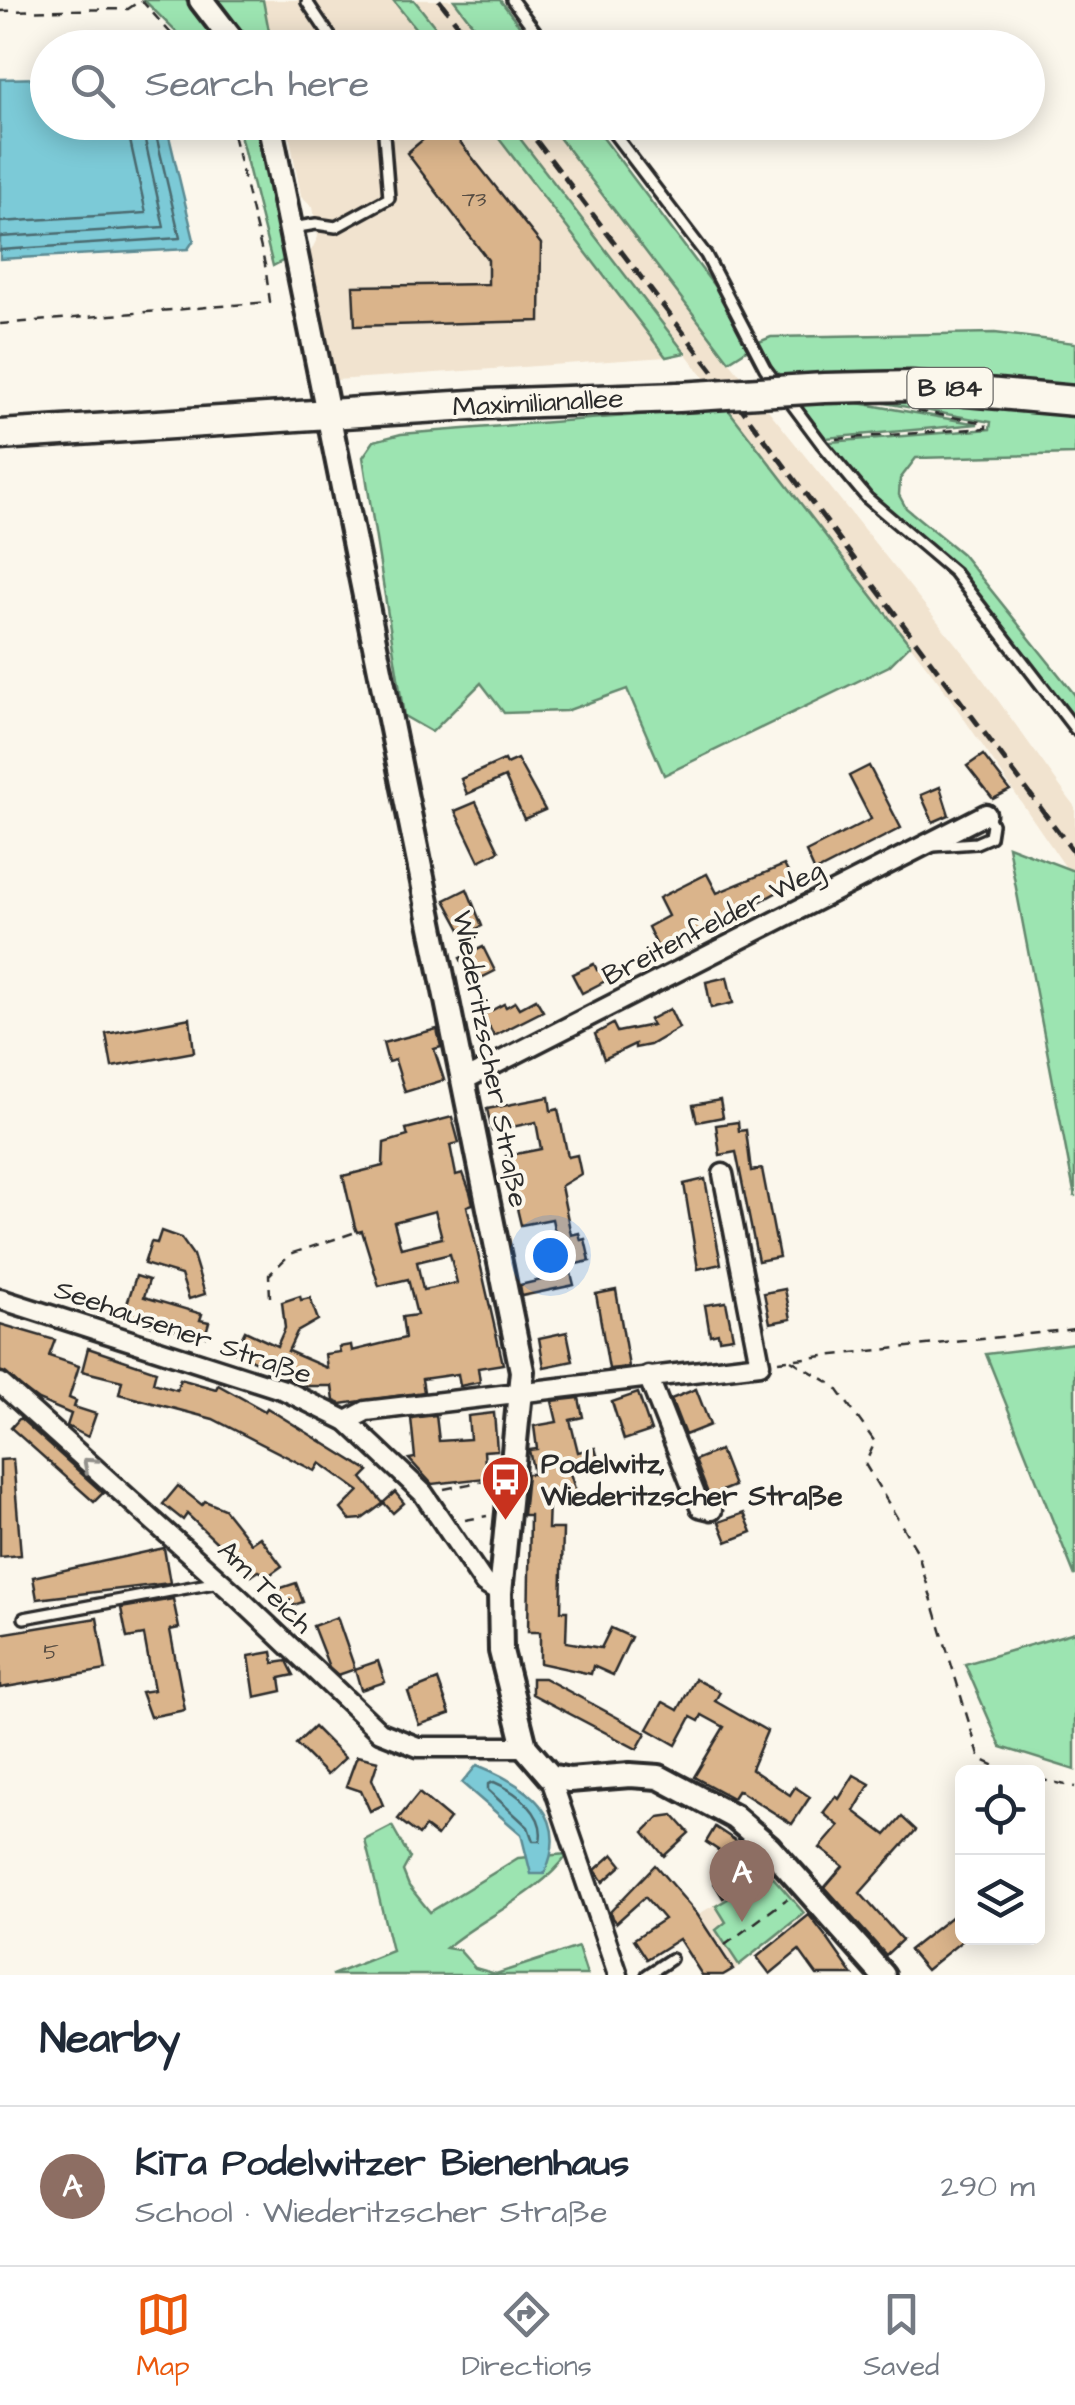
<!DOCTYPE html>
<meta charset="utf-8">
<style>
:root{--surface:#fff;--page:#f6f6f7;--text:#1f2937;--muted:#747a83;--line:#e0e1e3;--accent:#ea580c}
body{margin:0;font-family:"Architects Daughter",sans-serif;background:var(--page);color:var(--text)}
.controls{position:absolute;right:30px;bottom:30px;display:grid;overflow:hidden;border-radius:15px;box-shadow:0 5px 25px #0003}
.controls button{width:90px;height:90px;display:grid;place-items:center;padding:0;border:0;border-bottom:2px solid var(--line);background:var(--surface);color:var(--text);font:50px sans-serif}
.you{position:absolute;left:550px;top:1255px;width:35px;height:35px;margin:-25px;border:8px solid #fff;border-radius:50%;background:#1a73e8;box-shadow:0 0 0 15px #1a73e833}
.badge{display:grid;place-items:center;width:65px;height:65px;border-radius:50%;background:var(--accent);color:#fff;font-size:32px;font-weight:700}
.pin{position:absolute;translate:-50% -82px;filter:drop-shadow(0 2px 5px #0008)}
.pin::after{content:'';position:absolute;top:52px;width:35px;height:30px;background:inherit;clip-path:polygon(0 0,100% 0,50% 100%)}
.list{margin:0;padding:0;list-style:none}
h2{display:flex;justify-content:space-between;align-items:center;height:130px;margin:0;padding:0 40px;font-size:42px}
h2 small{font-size:32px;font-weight:400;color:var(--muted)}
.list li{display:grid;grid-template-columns:65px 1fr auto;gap:30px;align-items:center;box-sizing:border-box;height:160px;padding:0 40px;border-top:2px solid var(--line)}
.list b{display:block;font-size:38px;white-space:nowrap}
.list p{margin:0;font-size:32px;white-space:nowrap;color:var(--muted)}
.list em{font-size:32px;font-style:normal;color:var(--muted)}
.icon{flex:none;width:55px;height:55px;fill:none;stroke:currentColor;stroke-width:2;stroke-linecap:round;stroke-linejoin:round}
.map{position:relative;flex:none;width:1075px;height:1975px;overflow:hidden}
.search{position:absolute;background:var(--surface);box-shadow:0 5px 25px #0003;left:30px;right:30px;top:30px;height:110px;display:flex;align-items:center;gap:25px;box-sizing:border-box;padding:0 35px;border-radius:55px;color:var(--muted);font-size:38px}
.sheet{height:290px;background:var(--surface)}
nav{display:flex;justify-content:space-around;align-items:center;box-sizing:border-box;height:140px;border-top:2px solid var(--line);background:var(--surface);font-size:28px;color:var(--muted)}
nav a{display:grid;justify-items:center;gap:5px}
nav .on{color:var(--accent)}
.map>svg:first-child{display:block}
.built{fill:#f1e3cf}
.green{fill:#9ce4b1;stroke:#64886e;stroke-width:2.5}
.water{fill:#7bcad7;stroke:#5b8a92;stroke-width:2.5}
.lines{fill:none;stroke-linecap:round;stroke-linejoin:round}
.shore{stroke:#4b6b70;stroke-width:2.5}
.building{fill:#dab48b;stroke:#2b2b2b;stroke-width:2.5;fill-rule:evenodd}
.service-casing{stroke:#2b2b2b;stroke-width:16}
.minor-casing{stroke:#2b2b2b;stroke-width:25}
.tertiary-casing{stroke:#2b2b2b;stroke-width:30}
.primary-casing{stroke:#2b2b2b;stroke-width:35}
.path{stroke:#2b2b2b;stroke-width:2.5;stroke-dasharray:10 8;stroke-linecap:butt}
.service{stroke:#fbf7ec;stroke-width:9}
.minor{stroke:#fbf7ec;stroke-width:18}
.tertiary{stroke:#fbf7ec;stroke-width:22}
.primary{stroke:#fbf7ec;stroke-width:28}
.rail{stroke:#2b2b2b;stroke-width:5;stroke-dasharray:15 8;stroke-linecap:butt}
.primary-bridge-casing{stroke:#2b2b2b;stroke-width:35;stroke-linecap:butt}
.primary-bridge{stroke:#fbf7ec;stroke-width:28}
.oneway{stroke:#93918c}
.labels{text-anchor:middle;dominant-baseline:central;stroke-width:8;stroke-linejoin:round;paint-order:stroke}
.number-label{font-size:22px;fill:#574d43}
.shield{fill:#fbf7ec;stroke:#696865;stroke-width:2.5}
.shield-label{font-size:25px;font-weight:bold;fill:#2b2b2b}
.street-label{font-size:28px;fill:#2b2b2b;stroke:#fbf7ec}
.poi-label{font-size:28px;font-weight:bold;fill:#2b2b2b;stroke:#fbf7ec;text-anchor:start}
</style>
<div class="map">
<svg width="1075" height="1975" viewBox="0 0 1075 1975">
<rect width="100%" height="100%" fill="#fbf7ec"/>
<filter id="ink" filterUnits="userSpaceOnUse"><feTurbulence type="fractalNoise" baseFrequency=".01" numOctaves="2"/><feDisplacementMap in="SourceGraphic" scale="20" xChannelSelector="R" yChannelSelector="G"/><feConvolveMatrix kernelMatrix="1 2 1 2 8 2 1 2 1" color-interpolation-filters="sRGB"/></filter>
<g filter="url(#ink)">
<g class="built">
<polygon points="263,0 393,0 430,47 272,47"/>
<polygon points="414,0 454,0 490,47 451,47"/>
<polygon points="287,123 487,123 666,357 336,380 308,257 318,237 316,224 313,207 301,196"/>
<polygon points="508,123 548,123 729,361 971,663 1075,807 1075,881 941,685"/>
<polygon points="771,1872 807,1914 727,1975 703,1975 673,1929"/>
</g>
<g class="green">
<polygon points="144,0 189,0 226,47 191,47"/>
<polygon points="215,0 263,0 272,47 250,47"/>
<polygon points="393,0 414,0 451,47 430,47"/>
<polygon points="454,0 500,0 536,47 490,47"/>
<polygon points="237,123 259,123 288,258 273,266"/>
<polygon points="487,123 508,123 685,353 666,357"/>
<polygon points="548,123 592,123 727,303 748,349 729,361"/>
<polygon points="995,333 1075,343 1075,389 889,373 820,380 836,399 978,424 826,438 773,369 759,342 771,337"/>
<polygon points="850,392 1075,408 1075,454 916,458 900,479 899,495 906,508 962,554 1075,695 1075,719 955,567 871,495 829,442 990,429 991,422 851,397"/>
<polygon points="727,408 910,645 889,666 664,775 627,689 566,711 504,713 481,683 432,732 404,716 363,457 374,441 401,434"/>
<polygon points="1008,846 1074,871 1075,1197"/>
<polygon points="1075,1343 1075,1576 986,1354"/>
<polygon points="1075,1632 1075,1770 1001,1747 965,1664"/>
<path d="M392,1826L410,1858L403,1871L409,1886L430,1912L518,1858L568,1854C539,1895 484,1916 446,1948L459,1950L475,1968L496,1974L578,1947L587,1975H332L392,1951L365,1840Z"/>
<polygon points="770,1874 804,1913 739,1965 716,1930 726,1922 716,1906"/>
</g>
<g class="water">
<polygon points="47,78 48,122 161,123 168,132 194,240 188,249 0,259 0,79"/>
<path d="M477,1765C527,1785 572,1815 544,1874H531L521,1834L462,1783Z"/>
</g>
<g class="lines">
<g class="shore">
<polyline points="0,222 146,213 126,122"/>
<polyline points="0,237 164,227 141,122"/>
<polyline points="0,250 180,238 153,122"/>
<path d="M494,1782C517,1792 546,1814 540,1841H533L528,1827L488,1790V1784Z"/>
</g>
</g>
<g class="building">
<polygon points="444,122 541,244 540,321 355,326 353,286 488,284 488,260 407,153"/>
<polygon points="983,755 1010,790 993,799 967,766"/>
<polygon points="517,759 545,810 524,819 505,777 467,794 461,779 504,760 506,764"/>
<polygon points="869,766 901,828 815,872 806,852 871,819 849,776"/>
<polygon points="940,787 949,815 933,822 921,795"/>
<polygon points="476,802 499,851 479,861 455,811"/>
<polygon points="784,865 794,883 752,906 755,912 744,918 741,912 660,952 648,927 668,916 659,898 707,874 717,893"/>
<polygon points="467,889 482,926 464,935 445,900"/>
<polygon points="483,947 495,971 479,979 476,972 469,975 460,958"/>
<polygon points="594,964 597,970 605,966 611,978 582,993 572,974"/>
<polygon points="727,977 733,1003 711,1008 706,982"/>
<polygon points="536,999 543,1011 494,1036 483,1015 504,1004 506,1007 515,1002 519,1008"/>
<polygon points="670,1009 679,1028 650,1045 635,1048 635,1044 604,1059 595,1034 613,1024 617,1032 652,1025 649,1020"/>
<polygon points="190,1018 194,1052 112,1067 106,1034"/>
<polygon points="437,1029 441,1047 434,1049 444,1080 405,1092 395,1060 388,1062 383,1043"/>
<polygon points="549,1097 551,1111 558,1109 568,1157 577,1155 581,1174 561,1186 571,1235 579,1233 581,1240 585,1239 590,1261 562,1267 552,1219 521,1225 510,1179 506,1156 541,1149 536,1122 492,1131 487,1109"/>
<polygon points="720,1100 723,1117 697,1122 693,1105"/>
<path d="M452,1117L459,1143L450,1145L456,1175L463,1173L470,1192L473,1204L467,1206L503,1364L478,1368L480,1382L460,1386L458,1374L422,1379L424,1392L341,1404L334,1401L332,1386H307L235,1352L245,1331L277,1346L285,1328L282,1302L300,1296L301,1300L310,1298L318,1320L297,1332L288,1351L327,1368L325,1354L340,1352L339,1347L351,1345L352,1351L405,1338L402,1317L417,1315L408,1279L379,1286L362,1231L357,1232L355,1227L343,1176L383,1166L384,1143L408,1136L406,1129ZM435,1211L442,1238L401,1248L394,1222ZM450,1254L457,1283L423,1290L417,1262Z"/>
<polygon points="738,1122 739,1131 746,1130 751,1171 762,1169 779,1257 758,1261 736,1152 720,1155 716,1125"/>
<polygon points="705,1179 721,1264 698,1269 684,1184"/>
<polygon points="161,1231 181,1238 193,1255 205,1294 189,1299 181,1275 144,1264 151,1242 157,1243"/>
<polygon points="571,1273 574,1285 522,1296 520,1285"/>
<polygon points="136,1276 149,1280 144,1297 202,1314 200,1320 209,1322 205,1336 122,1319"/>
<polygon points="785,1289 791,1319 770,1323 764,1293"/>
<polygon points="616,1290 629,1367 609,1369 596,1294"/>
<polygon points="726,1302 733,1337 719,1339 718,1333 710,1335 705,1305"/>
<polygon points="0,1324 55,1340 49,1356 79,1366 69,1398 76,1401 74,1407 96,1414 88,1437 67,1426 71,1414 38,1400 0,1371"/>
<polygon points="567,1332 573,1361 544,1367 539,1338"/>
<polygon points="88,1348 156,1371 153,1383 177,1390 180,1379 216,1389 218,1385 265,1411 267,1408 369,1471 362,1478 383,1503 395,1492 404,1503 393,1513 384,1503 362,1519 350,1520 341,1509 359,1491 320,1463 315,1471 213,1419 119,1394 122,1381 82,1371"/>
<polygon points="696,1389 710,1425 685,1435 671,1399"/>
<polygon points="638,1393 651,1431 624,1440 612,1402"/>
<polygon points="579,1398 583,1417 570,1420 578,1452 595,1448 599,1462 569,1470 576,1492 549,1501 548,1529 563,1529 561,1611 567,1611 566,1642 601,1648 611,1628 631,1637 613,1675 593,1666 591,1674 540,1663 540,1632 528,1632 530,1515 523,1515 527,1474 534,1474 529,1450 537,1449 534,1426 557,1422 552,1401"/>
<polygon points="494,1413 497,1450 484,1451 486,1478 432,1484 409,1459 415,1458 411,1418 436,1415 439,1441 470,1439 468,1416"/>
<polygon points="20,1418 103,1493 94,1502 11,1428"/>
<polygon points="720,1450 734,1486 709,1496 695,1460"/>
<polygon points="13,1459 21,1555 0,1557 0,1460"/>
<polygon points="178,1486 202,1505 205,1501 224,1509 251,1543 260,1537 282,1566 268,1576 259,1571 251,1576 233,1551 229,1554 187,1514 183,1520 163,1504"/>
<polygon points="744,1513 752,1532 727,1542 719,1522"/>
<polygon points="164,1548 170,1583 37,1599 33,1577"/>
<polygon points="296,1583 303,1602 282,1609 275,1590"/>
<polygon points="173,1599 179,1628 170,1630 185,1710 150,1717 141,1692 154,1690 144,1635 127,1638 121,1608"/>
<polygon points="337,1617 355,1669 378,1661 385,1682 361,1690 355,1669 338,1675 329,1667 313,1626"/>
<polygon points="97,1618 106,1670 0,1688 0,1634"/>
<polygon points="272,1652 274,1663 287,1661 294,1675 280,1678 282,1691 255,1697 249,1656"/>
<polygon points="532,1678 544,1678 646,1733 637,1749 532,1694"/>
<polygon points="695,1679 720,1692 715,1701 767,1731 751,1769 790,1795 795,1787 810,1797 792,1824 738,1790 733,1798 694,1777 724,1727 702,1715 699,1721 691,1717 676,1745 648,1729 663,1702 678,1710"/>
<polygon points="438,1680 450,1714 419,1725 408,1692"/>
<polygon points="314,1727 345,1758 327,1775 296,1744"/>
<polygon points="357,1756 378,1761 372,1779 383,1805 370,1811 361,1791 346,1786"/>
<polygon points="854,1775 870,1784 854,1811 886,1835 902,1817 916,1830 860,1893 902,1940 886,1955 825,1887 843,1866 820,1848 839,1826 823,1813 836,1796 839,1799"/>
<polygon points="419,1793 450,1819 437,1836 425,1827 419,1835 398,1819"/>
<polygon points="673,1815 689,1833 664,1856 644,1832 659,1817"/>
<polygon points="715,1827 736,1841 727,1856 706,1842"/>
<polygon points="613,1854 622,1865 603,1882 595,1870"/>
<polygon points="759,1858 768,1868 763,1875 723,1898 714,1883"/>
<polygon points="655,1865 697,1914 733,1969 723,1975 702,1975 679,1939 647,1959 634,1939 664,1919 645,1897 616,1923 612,1918 610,1912"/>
<polygon points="962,1908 962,1941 926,1970 909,1950"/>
<polygon points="809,1915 827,1938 853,1975 817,1975 799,1950 770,1974 757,1957"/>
</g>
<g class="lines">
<defs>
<g id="service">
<polyline points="512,0 548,48"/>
<polyline points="307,2 338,48"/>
<polyline points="605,122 706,255 765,368 821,443 867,498 954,572 1075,729"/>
<polyline points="292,228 316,224 336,227 389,198 383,122"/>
<polyline points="934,846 976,843 990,837 992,824 986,814"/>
<polyline points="24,1618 219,1582"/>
<polyline points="647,1975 671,1959"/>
</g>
<g id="minor">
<polyline points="464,1080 986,814"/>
<polyline points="0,1299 284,1390 347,1421 423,1493 484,1583 500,1593"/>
<polyline points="648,1376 700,1507 712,1510"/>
<polyline points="0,1383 239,1598 380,1732 418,1747 525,1747"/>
<polyline points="347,1421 366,1411 760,1364 723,1174"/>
<polyline points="550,1776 618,1975"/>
</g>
<g id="tertiary">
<polyline points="201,0 238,48"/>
<polyline points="269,122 522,1371 500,1593 501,1651 525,1747 550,1776 569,1780 630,1775 659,1777 734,1817 769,1847 883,1975"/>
</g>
<g id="primary">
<polyline points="824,388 911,386 1075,401"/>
<polyline points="0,435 486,404 679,397"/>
</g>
</defs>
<use href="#service" class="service-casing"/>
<use href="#minor" class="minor-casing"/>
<use href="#tertiary" class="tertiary-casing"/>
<use href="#primary" class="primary-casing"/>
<g class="path">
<polyline points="141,0 184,48"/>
<polyline points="0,11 128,9 141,0"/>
<polyline points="0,324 270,302 265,265 230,122"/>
<polyline points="836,439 986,428 986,423 911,410"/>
<polyline points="270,1297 269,1275 290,1254 353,1233"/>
<polyline points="791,1360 835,1386 875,1442 865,1464 917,1551 980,1759 1008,1772"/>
<polyline points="778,1361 1075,1329"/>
<polyline points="444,1489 490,1480"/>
<polyline points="465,1520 487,1516"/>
<polyline points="1038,1779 1075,1787"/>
<polyline points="725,1945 787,1899"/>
</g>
<use href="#service" class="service"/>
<use href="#minor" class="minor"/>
<use href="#tertiary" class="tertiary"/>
<use href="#primary" class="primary"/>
<g class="rail">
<polyline points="439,0 476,48"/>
<polyline points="522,122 719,379"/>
<polyline points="736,401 1075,854"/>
</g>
<defs>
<polyline id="primary-bridge" points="679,397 824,388"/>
</defs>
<use href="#primary-bridge" class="primary-bridge-casing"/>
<use href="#primary-bridge" class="primary-bridge"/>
</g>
<defs><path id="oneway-chevron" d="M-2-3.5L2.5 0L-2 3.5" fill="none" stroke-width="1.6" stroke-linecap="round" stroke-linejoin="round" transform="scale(2.5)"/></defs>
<use class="oneway" href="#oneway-chevron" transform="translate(89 1464) rotate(-138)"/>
</g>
<defs>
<symbol id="bus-pin" viewBox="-11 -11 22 30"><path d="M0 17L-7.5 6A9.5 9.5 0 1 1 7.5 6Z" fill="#c8321e" stroke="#fbf7ec"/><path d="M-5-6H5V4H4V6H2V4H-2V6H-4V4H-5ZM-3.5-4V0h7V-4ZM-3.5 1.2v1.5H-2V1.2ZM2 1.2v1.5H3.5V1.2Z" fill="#fff"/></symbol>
</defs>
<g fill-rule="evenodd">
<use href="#bus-pin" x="478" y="1452" width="55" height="75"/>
</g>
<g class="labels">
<g class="number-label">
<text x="474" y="199">73</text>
<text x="51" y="1652">5</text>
</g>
<rect class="shield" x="907.5" y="368" width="85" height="40" rx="8"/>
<g class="shield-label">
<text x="950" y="388">B 184</text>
</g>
<g class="street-label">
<text transform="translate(538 403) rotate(-3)">Maximilianallee</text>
<text transform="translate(713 923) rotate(-27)">Breitenfelder Weg</text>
<text transform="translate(490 1059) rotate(79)">Wiederitzscher Straße</text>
<text transform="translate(183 1332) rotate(19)">Seehausener Straße</text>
<text transform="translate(265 1587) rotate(44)">Am Teich</text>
</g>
<g class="poi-label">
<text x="541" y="1464">Podelwitz,<tspan x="541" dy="32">Wiederitzscher Straße</tspan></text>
</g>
</g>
</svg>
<div class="controls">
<button><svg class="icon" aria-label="locate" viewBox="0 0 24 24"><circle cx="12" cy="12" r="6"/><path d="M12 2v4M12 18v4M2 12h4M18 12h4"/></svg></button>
<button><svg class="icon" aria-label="layers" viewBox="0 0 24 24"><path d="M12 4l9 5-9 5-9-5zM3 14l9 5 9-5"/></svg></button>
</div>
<div class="you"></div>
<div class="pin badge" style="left:742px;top:1922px;background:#8d6e63">A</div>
<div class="search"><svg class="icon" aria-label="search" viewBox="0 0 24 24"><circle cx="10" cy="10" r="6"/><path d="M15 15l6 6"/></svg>Search here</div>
</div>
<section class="sheet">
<h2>Nearby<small></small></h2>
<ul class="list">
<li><span class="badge" style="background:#8d6e63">A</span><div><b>KiTa Podelwitzer Bienenhaus</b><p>School · Wiederitzscher Straße</p></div><em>290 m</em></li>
</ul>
</section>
<nav>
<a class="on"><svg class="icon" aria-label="map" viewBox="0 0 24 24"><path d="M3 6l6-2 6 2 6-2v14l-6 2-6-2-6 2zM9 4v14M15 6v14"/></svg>Map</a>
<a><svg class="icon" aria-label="directions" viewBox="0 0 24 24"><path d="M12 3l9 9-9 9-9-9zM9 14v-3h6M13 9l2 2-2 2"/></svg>Directions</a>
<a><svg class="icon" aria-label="saved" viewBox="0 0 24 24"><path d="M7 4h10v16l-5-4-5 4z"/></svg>Saved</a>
</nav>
